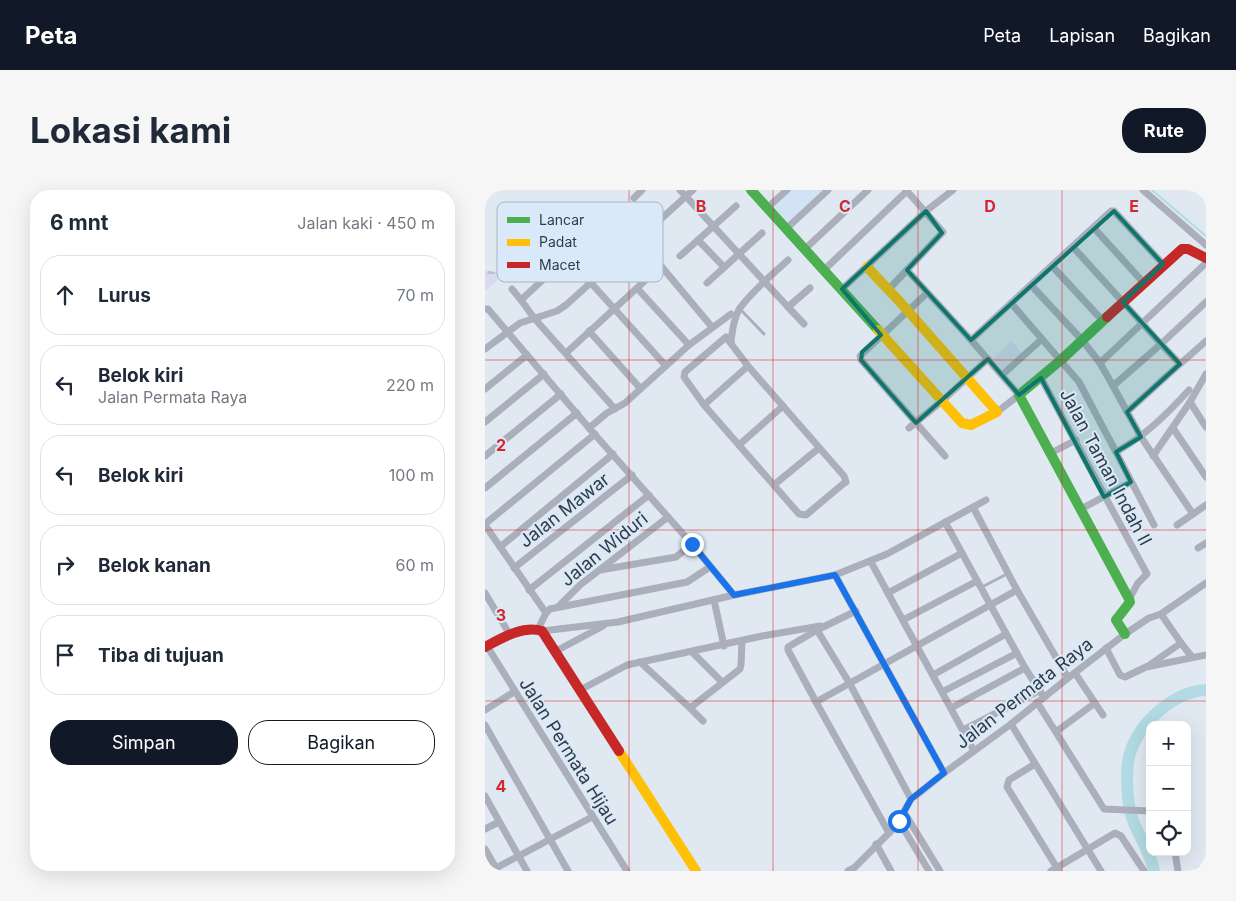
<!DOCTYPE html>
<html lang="id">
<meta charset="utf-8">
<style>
:root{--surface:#fff;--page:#f6f6f7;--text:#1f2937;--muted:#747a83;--line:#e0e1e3;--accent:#111827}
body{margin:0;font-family:Inter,sans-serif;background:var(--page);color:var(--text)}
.controls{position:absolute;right:15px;bottom:15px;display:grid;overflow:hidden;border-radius:10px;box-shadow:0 5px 20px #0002}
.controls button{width:45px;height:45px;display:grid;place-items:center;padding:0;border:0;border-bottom:1px solid var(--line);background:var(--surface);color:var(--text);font:25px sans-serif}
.stop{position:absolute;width:15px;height:15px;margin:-11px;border:4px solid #1a73e8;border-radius:50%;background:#fff}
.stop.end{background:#1a73e8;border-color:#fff;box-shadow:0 1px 5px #0008}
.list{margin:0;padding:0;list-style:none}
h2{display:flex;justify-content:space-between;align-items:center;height:65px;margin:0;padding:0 20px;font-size:21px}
h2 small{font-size:16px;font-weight:400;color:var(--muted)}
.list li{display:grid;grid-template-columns:32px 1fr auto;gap:15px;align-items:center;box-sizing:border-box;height:80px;margin:0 10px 10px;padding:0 10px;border:1px solid var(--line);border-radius:20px}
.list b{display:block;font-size:19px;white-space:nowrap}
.list p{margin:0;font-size:16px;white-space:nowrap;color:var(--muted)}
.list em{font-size:16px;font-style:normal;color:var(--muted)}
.actions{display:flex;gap:10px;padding:15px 20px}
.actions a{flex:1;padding:11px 0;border:1px solid var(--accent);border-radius:20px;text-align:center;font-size:18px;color:var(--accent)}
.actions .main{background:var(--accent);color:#fff}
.icon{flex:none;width:28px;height:28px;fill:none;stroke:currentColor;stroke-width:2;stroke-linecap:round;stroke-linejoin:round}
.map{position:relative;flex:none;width:721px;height:681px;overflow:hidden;border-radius:20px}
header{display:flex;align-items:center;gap:30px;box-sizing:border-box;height:70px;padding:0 25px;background:var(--accent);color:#fff}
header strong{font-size:24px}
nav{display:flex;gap:28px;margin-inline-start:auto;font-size:18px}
.intro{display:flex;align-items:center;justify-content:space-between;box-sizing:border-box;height:120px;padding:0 30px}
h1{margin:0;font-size:35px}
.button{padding:12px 22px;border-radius:20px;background:var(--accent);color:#fff;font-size:18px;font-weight:700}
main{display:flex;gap:30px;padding:0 30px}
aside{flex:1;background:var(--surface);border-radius:20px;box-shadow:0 5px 20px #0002}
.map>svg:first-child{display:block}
.built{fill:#d1e3f5}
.forest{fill:url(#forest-firs)}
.park{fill:#d8daee}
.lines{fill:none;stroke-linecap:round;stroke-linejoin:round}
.stream{stroke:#b2dae2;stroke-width:2}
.river{stroke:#b2dae2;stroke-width:12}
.lane{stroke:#abafbb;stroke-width:3}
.street{stroke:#abafbb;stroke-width:7}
.fast{stroke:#4caf50;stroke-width:10}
.slow{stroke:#ffc107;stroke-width:10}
.jam{stroke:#c62828;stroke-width:10}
.route{stroke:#1a73e8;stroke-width:6}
.marked{fill:#0f766e;fill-opacity:0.2;stroke:#0f766e;stroke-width:4;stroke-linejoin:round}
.grid{fill:none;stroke:#d62828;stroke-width:1;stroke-opacity:0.55}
.labels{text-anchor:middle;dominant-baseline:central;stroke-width:4;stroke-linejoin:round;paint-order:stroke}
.street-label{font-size:18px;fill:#323c47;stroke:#d9e9f9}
.key{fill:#d9e9f9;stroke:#a7b5c4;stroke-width:1}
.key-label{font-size:14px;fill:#323c47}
.grid-label{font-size:16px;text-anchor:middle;font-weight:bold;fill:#d62828;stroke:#d9e9f9;stroke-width:4;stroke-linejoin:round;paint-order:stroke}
</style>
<header>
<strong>Peta</strong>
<nav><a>Peta</a><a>Lapisan</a><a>Bagikan</a></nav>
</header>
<div class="intro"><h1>Lokasi kami</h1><a class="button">Rute</a></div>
<main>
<aside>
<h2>6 mnt<small>Jalan kaki · 450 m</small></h2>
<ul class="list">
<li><svg class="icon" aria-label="ahead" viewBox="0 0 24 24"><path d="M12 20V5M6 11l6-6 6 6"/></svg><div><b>Lurus</b></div><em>70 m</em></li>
<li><svg class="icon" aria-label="left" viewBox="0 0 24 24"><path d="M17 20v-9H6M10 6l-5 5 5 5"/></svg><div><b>Belok kiri</b><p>Jalan Permata Raya</p></div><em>220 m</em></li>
<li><svg class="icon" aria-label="left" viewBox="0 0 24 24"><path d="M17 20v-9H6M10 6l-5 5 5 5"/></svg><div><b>Belok kiri</b></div><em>100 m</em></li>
<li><svg class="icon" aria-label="right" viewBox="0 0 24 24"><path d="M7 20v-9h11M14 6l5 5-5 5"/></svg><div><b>Belok kanan</b></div><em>60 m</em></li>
<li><svg class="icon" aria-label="arrive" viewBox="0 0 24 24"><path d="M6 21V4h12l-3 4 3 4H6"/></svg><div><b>Tiba di tujuan</b></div></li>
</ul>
<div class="actions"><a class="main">Simpan</a><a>Bagikan</a></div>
</aside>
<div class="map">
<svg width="721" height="681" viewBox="0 0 721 681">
<defs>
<pattern id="forest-firs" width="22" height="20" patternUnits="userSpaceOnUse" patternTransform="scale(1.25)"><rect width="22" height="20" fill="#d8daee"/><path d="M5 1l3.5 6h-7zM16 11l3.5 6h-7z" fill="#babccd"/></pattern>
</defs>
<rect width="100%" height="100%" fill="#e0e9f2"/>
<polygon class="built" points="306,0 337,0 303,32 288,16"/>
<polygon class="forest" points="73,38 80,46 50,74 41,64 0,101 0,80 9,82 18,76 19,74 11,67 14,64 26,63 30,60 38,48 45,45 55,45 64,40"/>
<polygon class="park" points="526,151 539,165 521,183 508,169"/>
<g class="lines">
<polyline class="stream" points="667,0 721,46"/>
<path class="river" d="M669,681C666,663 653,645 647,628C642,613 640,578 645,563C655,532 688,502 721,500"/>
<g class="lane">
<polyline points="255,119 279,144"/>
<polyline points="497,397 520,385"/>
</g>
<g class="street">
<polyline points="195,0 303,117 325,98"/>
<polyline points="421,0 458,42 422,80 486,150"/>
<polyline points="658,0 721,55"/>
<polyline points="149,8 157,0"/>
<polyline points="282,18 302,0"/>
<polyline points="302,38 343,0"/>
<polyline points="609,38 658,92"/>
<polyline points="213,50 239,77"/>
<polyline points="588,57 676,154 721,112"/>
<polyline points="72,58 106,93 181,176"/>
<polyline points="320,59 383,0"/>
<polyline points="195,66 251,16"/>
<polyline points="567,76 618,131"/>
<polyline points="339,80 422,1"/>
<polyline points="222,93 277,43"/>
<polyline points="546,95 597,150 615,173 721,73"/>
<polyline points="152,98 204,155"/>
<polyline points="27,99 36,110"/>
<polyline points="357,99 441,21 468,0"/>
<polyline points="404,99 422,80"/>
<polyline points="442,103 375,166 376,170 460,266"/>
<path d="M526,113L594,192L631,262C660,246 682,224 704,200"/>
<polyline points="303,117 319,134"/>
<polyline points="0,119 3,119 104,238 207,354 249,405"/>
<polyline points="104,141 155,198"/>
<polygon points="241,147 263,176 359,286 361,292 358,294 321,325 314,324 219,215 199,187 200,182"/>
<path d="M246,153C247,141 249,127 255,118C268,100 287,85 303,70"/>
<polyline points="0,159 35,133 72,121 81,115 208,0"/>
<polyline points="81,163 176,76"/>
<polyline points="615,173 628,196"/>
<polyline points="517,185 557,149"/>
<polyline points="556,188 662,384 653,393 644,409"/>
<polyline points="0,199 42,165"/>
<polyline points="705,212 721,237"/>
<polyline points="219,215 263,176"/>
<polyline points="130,219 49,128 36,110 128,25 176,76 227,137"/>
<polyline points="512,222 534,205 486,150 626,21 629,21 678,74"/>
<polyline points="642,222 695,174"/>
<polyline points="0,232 59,184"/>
<polyline points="104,238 122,223 140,213 204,155 246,124"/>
<polyline points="424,238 457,211 503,169"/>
<polyline points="688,238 721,287"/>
<polyline points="254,255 298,216"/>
<polyline points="631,262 669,335"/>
<polyline points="566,263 591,250"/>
<polyline points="0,266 76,204"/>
<polyline points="668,266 705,212 721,184"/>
<polyline points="290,294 334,258"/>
<polyline points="0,298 92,223"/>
<polyline points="488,317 532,400 583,488"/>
<polyline points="596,319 646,292"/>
<polyline points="708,324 656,247 628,196 676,154 695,174 721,151"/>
<polyline points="460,332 540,478 559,507"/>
<polyline points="0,334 110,244"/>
<polyline points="0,335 61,423"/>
<polyline points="692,335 721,315"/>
<polyline points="15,357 128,264"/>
<polyline points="713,358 721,353"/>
<polyline points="386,372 489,561"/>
<polyline points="29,378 147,285"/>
<polyline points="115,380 191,367 207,354"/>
<polyline points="350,385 459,583"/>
<polyline points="44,400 164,305"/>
<polyline points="0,403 25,445"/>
<polyline points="403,403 477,363"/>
<polyline points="229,410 239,456"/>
<polyline points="74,416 95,395 183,327"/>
<polyline points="371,421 332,440 303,457 303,460 331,512 532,400"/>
<polyline points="676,424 696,453 707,467"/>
<polyline points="418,430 492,391"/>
<polyline points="53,439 61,423 65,419 202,392 225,377"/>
<polyline points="332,440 365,494 426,609"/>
<polyline points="57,441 133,432 249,405 350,385 402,364 501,310"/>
<polyline points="2,456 142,681"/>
<polyline points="621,458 635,485 640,487 661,477 721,465"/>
<polyline points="71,461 118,436"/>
<polyline points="207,462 237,492"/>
<polyline points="155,472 205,518"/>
<polyline points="663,476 696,453"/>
<polyline points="590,483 618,525"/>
<polyline points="448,485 521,444"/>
<polyline points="95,500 142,475 277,446 335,436"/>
<polyline points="457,502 532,463"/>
<polyline points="331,512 404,643"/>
<polyline points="552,512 619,619 665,621"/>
<polyline points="466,518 540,478"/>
<polyline points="0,520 29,502"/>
<polyline points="218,531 205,518 255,479 256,475 257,451"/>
<polyline points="526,534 616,681"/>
<polyline points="0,535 83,681"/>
<polyline points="478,540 554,501"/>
<polyline points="572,541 610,513"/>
<polyline points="550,574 524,590 522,597 574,681"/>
<polyline points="0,606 42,681"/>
<polyline points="419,622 455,681"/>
<polyline points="414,631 444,681"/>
<polyline points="0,639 14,632"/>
<polyline points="391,654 406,681"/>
<polyline points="0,659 11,678 107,627"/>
<polyline points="690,662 693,681"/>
<polyline points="363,681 369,678 411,636 426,609 433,604 459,583 526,534 583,488 640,444 664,428 676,424 721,393"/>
<polyline points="566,681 630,643 636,646 659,681"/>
<polyline points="713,681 721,676"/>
</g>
<g class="fast">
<polyline points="266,0 393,140"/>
<polyline points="622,127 576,170 534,205 644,409 645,412 631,430 640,444"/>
</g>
<g class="slow">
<polyline points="382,77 415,112 512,222 486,235 477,233 393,140"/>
<polyline points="134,561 211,681"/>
</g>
<g class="jam">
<polyline points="622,127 697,59 703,59 721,68"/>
<path d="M0,457C17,448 38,435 57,441L134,561"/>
</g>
</g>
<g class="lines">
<polyline class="route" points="207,354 249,405 350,385 459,583 426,609 414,631"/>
</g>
<path class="marked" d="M441,21L457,43L422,80L486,150L629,21L678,74L638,112L695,174L642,222L656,247L631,262L646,292L619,307L556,188L534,205L503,169L431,233L376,170L377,162L396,145L357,99Z"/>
<path class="grid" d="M144,0V681M288,0V681M433,0V681M577,0V681M0,170H721M0,340H721M0,511H721"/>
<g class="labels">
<g class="street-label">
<text transform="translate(621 277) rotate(62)">Jalan Taman Indah II</text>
<text transform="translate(79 320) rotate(-38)">Jalan Mawar</text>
<text transform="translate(119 359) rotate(-39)">Jalan Widuri</text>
<text transform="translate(539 503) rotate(-38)">Jalan Permata Raya</text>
<text transform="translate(84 561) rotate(58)">Jalan Permata Hijau</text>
</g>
</g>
<rect x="12" y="12" width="166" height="80" rx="8" class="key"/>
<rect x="22" y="27" width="23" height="6" fill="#4caf50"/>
<rect x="22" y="49" width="23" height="7" fill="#ffc107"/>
<rect x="22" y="72" width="23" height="6" fill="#c62828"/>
<g class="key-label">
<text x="54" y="35">Lancar</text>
<text x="54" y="57">Padat</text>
<text x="54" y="80">Macet</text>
</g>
<g class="grid-label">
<text x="216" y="22">B</text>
<text x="360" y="22">C</text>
<text x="505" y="22">D</text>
<text x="649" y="22">E</text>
<text x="16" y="261">2</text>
<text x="16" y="431">3</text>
<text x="16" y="602">4</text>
</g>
</svg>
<div class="controls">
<button>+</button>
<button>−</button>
<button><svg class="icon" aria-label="locate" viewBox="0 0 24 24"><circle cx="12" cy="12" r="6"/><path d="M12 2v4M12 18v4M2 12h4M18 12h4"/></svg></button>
</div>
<div class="stop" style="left:414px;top:631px"></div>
<div class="stop end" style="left:207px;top:354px"></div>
</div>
</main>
